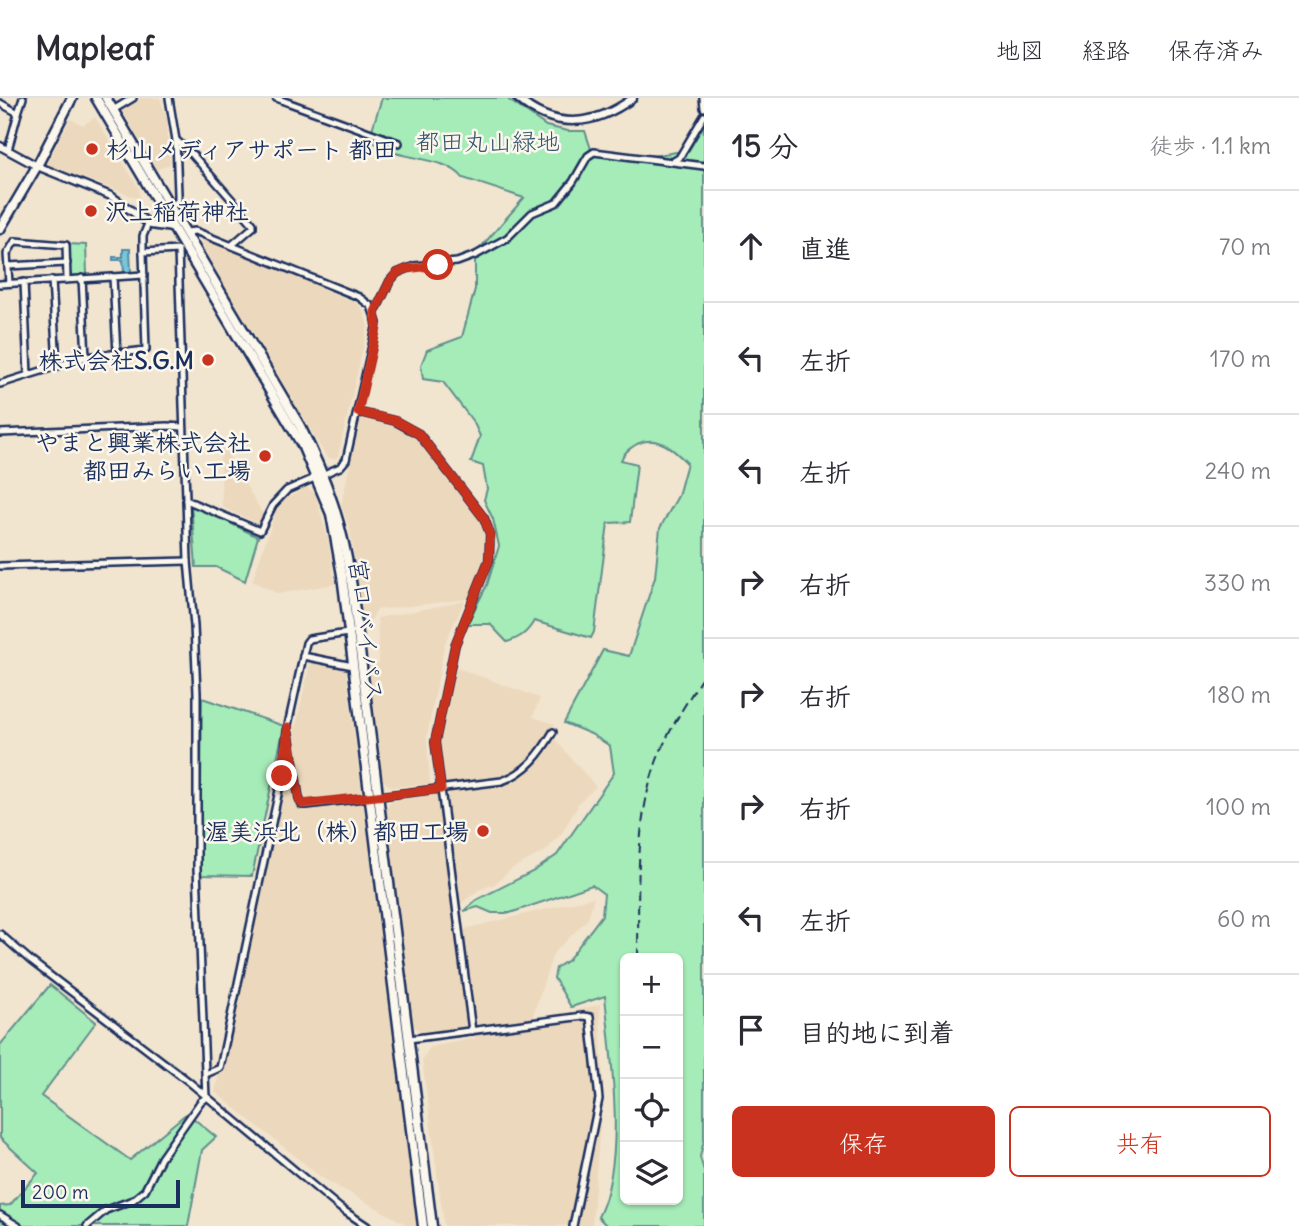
<!DOCTYPE html>
<html lang="ja">
<meta charset="utf-8">
<style>
:root{--surface:#fff;--page:#f7f7f7;--text:#2b2b33;--muted:#7c7c81;--line:#e1e1e2;--accent:#c8321e}
body{margin:0;font-family:Delius,"Klee One",sans-serif;background:var(--page);color:var(--text)}
.controls{position:absolute;right:21px;bottom:21px;display:grid;overflow:hidden;border-radius:10px;box-shadow:0 2px 5px #0004}
.controls button{width:63px;height:63px;display:grid;place-items:center;padding:0;border:0;border-bottom:2px solid var(--line);background:var(--surface);color:var(--text);font:35px sans-serif}
.scale{position:absolute;left:21px;bottom:18px;width:159px;box-sizing:border-box;padding-left:7px;border:4px solid #1b2f5e;border-top:0;font-size:19px;line-height:24px;white-space:nowrap;color:#1b2f5e;-webkit-text-stroke:5px #fbf7ec;paint-order:stroke}
.stop{position:absolute;width:21px;height:21px;margin:-16px;border:5px solid #c8321e;border-radius:50%;background:#fff}
.stop.end{background:#c8321e;border-color:#fff;box-shadow:0 2px 7px #0008}
.list{margin:0;padding:0;list-style:none}
h2{display:flex;justify-content:space-between;align-items:center;height:91px;margin:0;padding:0 28px;font-size:30px}
h2 small{font-size:23px;font-weight:400;color:var(--muted)}
.list li{display:grid;grid-template-columns:46px 1fr auto;gap:21px;align-items:center;box-sizing:border-box;height:112px;padding:0 28px;border-top:2px solid var(--line)}
.list b{display:block;font-size:26px;white-space:nowrap}
.list em{font-size:23px;font-style:normal;color:var(--muted)}
.actions{display:flex;gap:14px;padding:21px 28px}
.actions a{flex:1;padding:16px 0;border:2px solid var(--accent);border-radius:10px;text-align:center;font-size:24px;color:var(--accent)}
.actions .main{background:var(--accent);color:#fff}
.icon{flex:none;width:38px;height:38px;fill:none;stroke:currentColor;stroke-width:2;stroke-linecap:round;stroke-linejoin:round}
.map{position:relative;flex:none;width:704px;height:1128px;overflow:hidden}
header{display:flex;align-items:center;gap:42px;box-sizing:border-box;height:98px;padding:0 35px;background:var(--surface);border-bottom:2px solid var(--line)}
header strong{font-size:33px}
nav{display:flex;gap:38px;margin-inline-start:auto;font-size:24px}
main{display:flex}
aside{flex:1;background:var(--surface)}
.map>svg:first-child{display:block}
.built{fill:#ecd9bd}
.green{fill:#a6ecb8;stroke:#608e8b;stroke-width:2;fill-rule:evenodd}
.water{fill:#79c6d7;stroke:#538aa7;stroke-width:2}
.lines{fill:none;stroke-linecap:round;stroke-linejoin:round}
.minor-casing{stroke:#1b2f5e;stroke-width:10}
.tertiary-casing{stroke:#1b2f5e;stroke-width:11}
.trunk-casing{stroke:#1b2f5e;stroke-width:13}
.minor{stroke:#fbf7ec;stroke-width:5}
.tertiary{stroke:#fbf7ec;stroke-width:6}
.trunk{stroke:#fbf7ec;stroke-width:8}
.rail{stroke:#1b2f5e;stroke-width:2;stroke-dasharray:10 5;stroke-linecap:butt}
.route{stroke:#c8321e;stroke-width:9}
.poi-dot{fill:#c8321e;stroke:#fbf7ec;stroke-width:2.5}
.labels{text-anchor:middle;dominant-baseline:central;stroke-width:5;stroke-linejoin:round;paint-order:stroke}
.park-label{font-size:24px;fill:#375570;stroke:#fbf7ec}
.poi-label{font-size:24px;font-weight:bold;fill:#1b2f5e;stroke:#fbf7ec;text-anchor:end}
.street-label{font-size:24px;fill:#1b2f5e;stroke:#fbf7ec}
</style>
<header>
<strong>Mapleaf</strong>
<nav><a>地図</a><a>経路</a><a>保存済み</a></nav>
</header>
<main>
<div class="map">
<svg width="704" height="1128" viewBox="0 0 704 1128">
<rect width="100%" height="100%" fill="#f2e5d0"/>
<filter id="ink" filterUnits="userSpaceOnUse"><feTurbulence type="fractalNoise" baseFrequency=".0143" numOctaves="2"/><feDisplacementMap in="SourceGraphic" scale="14" xChannelSelector="R" yChannelSelector="G"/><feConvolveMatrix kernelMatrix="1 2 1 2 8 2 1 2 1" color-interpolation-filters="sRGB"/></filter>
<g filter="url(#ink)">
<g class="built">
<polygon points="140,0 160,0 167,21 170,66 157,72 121,11"/>
<polygon points="95,19 139,90 140,101 46,66 70,21 83,27"/>
<polygon points="204,141 357,205 363,212 368,229 340,350 338,358 334,361 327,360 200,145"/>
<polygon points="363,318 397,326 420,340 482,422 489,441 488,458 469,501 377,512 371,522 364,524 350,431 341,407 360,320"/>
<polygon points="223,348 263,416 259,426 222,409 220,351"/>
<polygon points="306,389 315,395 328,441 335,486 278,496 252,483 276,413 286,401"/>
<polygon points="465,503 445,545 427,639 430,686 392,689 383,683 369,567 379,565 377,520"/>
<polygon points="310,564 346,572 417,1128 409,1128 322,1080 215,994"/>
<polygon points="455,569 540,600 533,619 555,626 540,650 517,671 495,680 447,686 445,684 439,644"/>
<polygon points="555,641 596,689 577,706 578,708 562,735 546,753 513,770 495,786 479,792 460,806 446,698 449,695 505,686 514,682 540,663"/>
<polygon points="435,696 438,698 466,927 464,930 421,935 413,927 386,712 391,702"/>
<polygon points="594,799 588,821 553,856 531,924 600,906 603,990 592,1128 444,1128 422,962 430,949 475,940 464,831"/>
</g>
<g class="green">
<path d="M382,0H506L546,28L568,33H585L591,51C575,63 573,88 552,103L558,105L573,90L584,65L596,54L645,59L689,52L704,27V1042L700,1059L704,1073V1128H607L598,1119C627,1062 611,962 605,898L571,909L554,880L556,870L568,862L602,817L604,796L592,787L510,815H492L478,809L464,813L476,802L534,773L557,757L614,675L610,648L591,636L564,625L603,552L629,558L655,479L660,430L678,398L687,365C673,351 658,336 637,346C630,350 624,354 621,362L637,366L630,424L608,425L594,534L591,540L534,523C527,535 520,540 507,544L490,526H467L487,487L499,448L493,421L484,402L487,391L483,368L471,364L480,338L474,325L443,284L423,281L421,267L427,252L462,239L475,191V156L524,100L463,80C449,61 410,61 389,53C382,50 375,45 369,41ZM625,860H678V1102H625Z"/>
<polygon points="69,146 86,147 87,177 70,178"/>
<polygon points="191,405 258,439 245,483 216,469 196,469"/>
<polygon points="202,600 284,628 252,778 200,777"/>
<polygon points="50,887 96,924 41,998 130,1062 187,1015 216,1039 202,1052 188,1128 0,1128 0,1108 10,1107 38,1075 0,1040 0,947"/>
</g>
<polygon class="water" points="123,151 130,151 131,174 124,175 123,162 113,162 113,159 123,159"/>
<g class="lines">
<defs>
<g id="minor">
<polyline points="169,0 176,42 178,96 178,103 171,108"/>
<polyline points="276,0 399,45"/>
<polyline points="703,0 704,10"/>
<polyline points="0,5 18,15 8,52"/>
<polyline points="113,12 133,0"/>
<polyline points="18,15 23,0"/>
<polyline points="176,42 192,56 253,126 253,129 232,147"/>
<polyline points="674,63 679,60 704,18"/>
<polyline points="143,154 143,138 148,126"/>
<polyline points="8,168 67,165"/>
<polyline points="113,179 117,256"/>
<polyline points="82,180 86,259"/>
<polyline points="52,182 57,267"/>
<polyline points="24,184 28,277"/>
<polyline points="9,185 7,156 15,143 66,147 67,181"/>
<polyline points="0,186 144,177"/>
<polyline points="375,214 390,183 397,175 414,168 457,164 476,157 507,140 532,115 556,105 573,84 588,58 594,54 704,68"/>
<polyline points="0,286 86,259 146,252 143,154 178,152 188,463 194,528 197,595 197,770 206,1000 201,1003 161,1060 145,1092 133,1102 106,1112 87,1128"/>
<polyline points="358,314 395,323 419,336 484,420 490,436 489,462 455,547 435,644 472,933"/>
<polyline points="0,335 167,328 183,329"/>
<polyline points="186,402 260,433 273,407 287,392 340,369 346,362 377,225 371,208 359,199 195,133 187,134"/>
<polyline points="0,468 188,463"/>
<polyline points="303,558 353,568"/>
<path d="M289,636L299,700L302,707H307L502,683C527,674 540,656 553,634"/>
<polyline points="0,836 31,863 188,983 340,1110 367,1128"/>
<polyline points="409,941 583,918 590,919 599,1001 573,1128"/>
<polyline points="206,976 220,970 282,678 288,627 306,545 309,541 348,535"/>
<polyline points="0,1117 18,1128"/>
</g>
<g id="tertiary">
<path d="M517,0C555,33 595,28 633,0"/>
<polyline points="0,48 37,68 111,98 151,127 172,130"/>
</g>
<g id="trunk">
<polyline points="96,0 302,347 331,416 342,477 423,1128"/>
<path d="M106,0L300,328C328,383 343,428 352,489L432,1128"/>
<polyline points="0,131 37,68 72,0"/>
</g>
</defs>
<use href="#minor" class="minor-casing"/>
<use href="#tertiary" class="tertiary-casing"/>
<use href="#trunk" class="trunk-casing"/>
<use href="#minor" class="minor"/>
<use href="#tertiary" class="tertiary"/>
<use href="#trunk" class="trunk"/>
<g class="rail">
<path d="M638,860C639,794 634,725 657,662C669,631 687,604 704,576"/>
<polyline points="622,1093 625,1080"/>
</g>
</g>
</g>
<g class="lines" filter="url(#ink)">
<polyline class="route" points="282,678 288,629 299,701 302,706 441,691 435,644 455,547 489,462 490,436 484,420 419,336 396,323 358,314 377,229 375,214 390,183 397,175 406,171 438,167"/>
</g>
<g class="poi-dot">
<circle cx="92" cy="51" r="7"/>
<circle cx="91" cy="113" r="7"/>
<circle cx="208" cy="262" r="7"/>
<circle cx="265" cy="358" r="7"/>
<circle cx="483" cy="733" r="7"/>
</g>
<g class="labels">
<g class="park-label">
<text x="488" y="43">都田丸山緑地</text>
</g>
<g class="poi-label">
<text x="106" y="51" text-anchor="start">杉山メディアサポート 都田</text>
<text x="105" y="113" text-anchor="start">沢上稲荷神社</text>
<text x="194" y="262">株式会社S.G.M</text>
<text x="251" y="344">やまと興業株式会社<tspan x="251" dy="28">都田みらい工場</tspan></text>
<text x="469" y="733">渥美浜北（株）都田工場</text>
</g>
<g class="street-label">
<text transform="translate(367 532) rotate(83)">宮口バイパス</text>
</g>
</g>
</svg>
<div class="controls">
<button>+</button>
<button>−</button>
<button><svg class="icon" aria-label="locate" viewBox="0 0 24 24"><circle cx="12" cy="12" r="6"/><path d="M12 2v4M12 18v4M2 12h4M18 12h4"/></svg></button>
<button><svg class="icon" aria-label="layers" viewBox="0 0 24 24"><path d="M12 4l9 5-9 5-9-5zM3 14l9 5 9-5"/></svg></button>
</div>
<div class="scale">200 m</div>
<div class="stop" style="left:438px;top:167px"></div>
<div class="stop end" style="left:282px;top:678px"></div>
</div>
<aside>
<h2>15 分<small>徒歩 · 1.1 km</small></h2>
<ul class="list">
<li><svg class="icon" aria-label="ahead" viewBox="0 0 24 24"><path d="M12 20V5M6 11l6-6 6 6"/></svg><div><b>直進</b></div><em>70 m</em></li>
<li><svg class="icon" aria-label="left" viewBox="0 0 24 24"><path d="M17 20v-9H6M10 6l-5 5 5 5"/></svg><div><b>左折</b></div><em>170 m</em></li>
<li><svg class="icon" aria-label="left" viewBox="0 0 24 24"><path d="M17 20v-9H6M10 6l-5 5 5 5"/></svg><div><b>左折</b></div><em>240 m</em></li>
<li><svg class="icon" aria-label="right" viewBox="0 0 24 24"><path d="M7 20v-9h11M14 6l5 5-5 5"/></svg><div><b>右折</b></div><em>330 m</em></li>
<li><svg class="icon" aria-label="right" viewBox="0 0 24 24"><path d="M7 20v-9h11M14 6l5 5-5 5"/></svg><div><b>右折</b></div><em>180 m</em></li>
<li><svg class="icon" aria-label="right" viewBox="0 0 24 24"><path d="M7 20v-9h11M14 6l5 5-5 5"/></svg><div><b>右折</b></div><em>100 m</em></li>
<li><svg class="icon" aria-label="left" viewBox="0 0 24 24"><path d="M17 20v-9H6M10 6l-5 5 5 5"/></svg><div><b>左折</b></div><em>60 m</em></li>
<li><svg class="icon" aria-label="arrive" viewBox="0 0 24 24"><path d="M6 21V4h12l-3 4 3 4H6"/></svg><div><b>目的地に到着</b></div></li>
</ul>
<div class="actions"><a class="main">保存</a><a>共有</a></div>
</aside>
</main>
